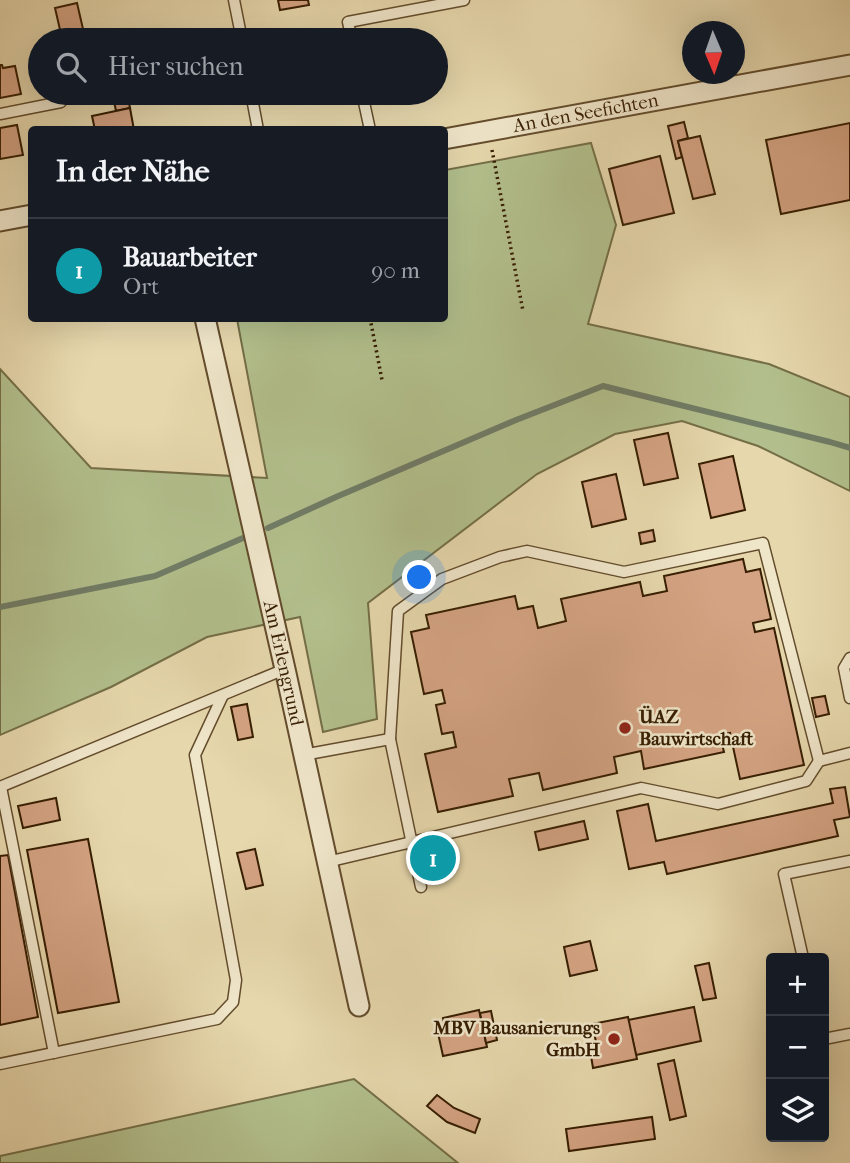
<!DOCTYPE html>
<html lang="de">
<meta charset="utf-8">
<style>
:root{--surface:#171b24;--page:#242831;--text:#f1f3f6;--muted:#9ea1a6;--line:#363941;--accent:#b45309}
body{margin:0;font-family:"IM FELL French Canon",serif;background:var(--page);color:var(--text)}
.controls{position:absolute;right:21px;bottom:21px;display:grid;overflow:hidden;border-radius:7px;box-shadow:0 7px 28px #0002}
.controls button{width:63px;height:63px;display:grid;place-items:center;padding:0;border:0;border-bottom:2px solid var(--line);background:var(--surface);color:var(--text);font:35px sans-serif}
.compass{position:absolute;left:682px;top:21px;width:63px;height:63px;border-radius:50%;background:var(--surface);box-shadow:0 7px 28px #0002;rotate:178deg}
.you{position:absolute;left:420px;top:578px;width:24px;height:24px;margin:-18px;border:5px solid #fff;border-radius:50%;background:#1a73e8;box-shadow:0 0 0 10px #1a73e833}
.badge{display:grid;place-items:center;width:46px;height:46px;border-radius:50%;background:var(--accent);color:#fff;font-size:23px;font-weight:700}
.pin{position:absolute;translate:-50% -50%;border:4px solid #fff;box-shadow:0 2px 7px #0006}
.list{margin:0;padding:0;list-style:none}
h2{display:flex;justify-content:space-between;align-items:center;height:91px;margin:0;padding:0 28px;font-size:30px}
h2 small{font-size:23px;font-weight:400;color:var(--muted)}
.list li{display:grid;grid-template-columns:46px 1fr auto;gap:21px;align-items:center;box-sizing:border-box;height:105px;padding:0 28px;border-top:2px solid var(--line)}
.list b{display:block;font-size:26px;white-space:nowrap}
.list p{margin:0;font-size:23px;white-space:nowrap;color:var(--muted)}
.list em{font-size:23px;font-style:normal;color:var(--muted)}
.icon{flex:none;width:38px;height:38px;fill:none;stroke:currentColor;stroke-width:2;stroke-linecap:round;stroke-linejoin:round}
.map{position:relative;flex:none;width:850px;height:1163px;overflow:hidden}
.search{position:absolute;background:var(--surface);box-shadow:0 7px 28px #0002;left:28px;top:28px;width:420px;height:77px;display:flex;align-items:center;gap:18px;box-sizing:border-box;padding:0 24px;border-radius:38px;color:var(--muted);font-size:26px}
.panel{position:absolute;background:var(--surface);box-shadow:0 7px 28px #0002;left:28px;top:126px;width:420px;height:196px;border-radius:7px}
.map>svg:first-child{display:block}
.green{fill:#b2bf8c;stroke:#746e47;stroke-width:2}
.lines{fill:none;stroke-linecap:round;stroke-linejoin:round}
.stream{stroke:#707c66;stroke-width:6}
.building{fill:#d4a383;stroke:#371e02;stroke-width:2}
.service-casing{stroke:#634c2c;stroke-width:13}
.minor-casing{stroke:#634c2c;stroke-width:23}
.path{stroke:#371e02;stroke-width:3.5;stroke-dasharray:2 3.5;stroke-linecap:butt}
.service{stroke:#efe5c9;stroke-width:10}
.minor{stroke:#efe5c9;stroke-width:19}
.poi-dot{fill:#8f2418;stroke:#efe5c9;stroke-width:2.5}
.labels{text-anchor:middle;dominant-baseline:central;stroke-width:5;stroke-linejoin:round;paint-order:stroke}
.street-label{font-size:19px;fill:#371e02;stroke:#efe5c9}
.poi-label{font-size:19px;font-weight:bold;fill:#371e02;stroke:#efe5c9;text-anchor:start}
</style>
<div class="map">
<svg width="850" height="1163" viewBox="0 0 850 1163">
<rect width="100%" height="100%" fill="#e6d7ac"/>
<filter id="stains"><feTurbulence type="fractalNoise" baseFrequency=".00286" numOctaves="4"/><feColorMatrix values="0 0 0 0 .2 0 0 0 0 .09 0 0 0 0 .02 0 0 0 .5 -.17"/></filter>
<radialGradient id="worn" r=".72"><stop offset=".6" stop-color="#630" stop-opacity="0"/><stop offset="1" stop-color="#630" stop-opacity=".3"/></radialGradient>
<g class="green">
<polygon points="591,143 616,225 588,324 769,364 850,397 850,491 758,446 682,421 615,434 537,474 368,603 377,719 323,732 300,617 207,637 111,687 0,735 0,369 91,468 267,478 237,319 444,318 445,170"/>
<polygon points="354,1079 458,1163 0,1163 0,1156"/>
</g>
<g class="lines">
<g class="stream">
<polyline points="268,528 336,497 516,420 603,386 830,442 850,448"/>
<polyline points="0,607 155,576 243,538"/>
</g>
</g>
<g class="building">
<polygon points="278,0 308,0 309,5 280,10"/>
<polygon points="77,3 83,29 61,34 55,8"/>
<polygon points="0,65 2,65 3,68 15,66 21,94 0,98"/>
<polygon points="127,93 130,108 116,111 113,96"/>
<polygon points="130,108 134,130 95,130 92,116"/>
<polygon points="684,122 688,138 678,141 682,157 676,159 668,126"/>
<polygon points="850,123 850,200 781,214 766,140"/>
<polygon points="17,125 23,155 0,159 0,128"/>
<polygon points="700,136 715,194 693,199 678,141"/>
<polygon points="660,156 674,213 623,225 609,169"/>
<polygon points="668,433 678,478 644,485 634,440"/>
<polygon points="733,456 745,510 711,518 699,464"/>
<polygon points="616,474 626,519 592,527 582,482"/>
<polygon points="653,530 655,541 641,544 639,533"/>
<polygon points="743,559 746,572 760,569 771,619 753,623 755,632 774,628 804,765 740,779 730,733 720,735 724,752 644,769 641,751 614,757 617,773 543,790 539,773 509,779 513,796 438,812 425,754 456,747 453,732 442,734 436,705 445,703 442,690 424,694 411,632 429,628 426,615 515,596 518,609 533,606 538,628 566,621 561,599 640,582 643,596 667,591 664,576"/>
<polygon points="825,696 829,714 816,717 812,698"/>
<polygon points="247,704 253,737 238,740 231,707"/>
<polygon points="845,787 850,817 834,820 838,836 667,874 664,862 629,869 617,811 648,804 656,841 833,803 830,789"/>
<polygon points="56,798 60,820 23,828 18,806"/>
<polygon points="584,821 588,839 539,850 535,832"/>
<polygon points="88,839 119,1002 58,1013 27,850"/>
<polygon points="255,849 263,885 246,889 237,853"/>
<polygon points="8,855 38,1017 0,1025 0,856"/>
<polygon points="590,941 597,970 570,976 564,947"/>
<polygon points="709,963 716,998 703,1000 695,966"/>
<polygon points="694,1007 701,1041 636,1055 628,1020"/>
<polygon points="479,1010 487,1047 443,1056 438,1033 446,1032 443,1018"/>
<polygon points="491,1011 497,1040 486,1043 480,1013"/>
<polygon points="628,1017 637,1059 593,1068 591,1056 599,1055 592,1024"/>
<polygon points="674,1060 686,1116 670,1120 658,1064"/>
<polygon points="437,1095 454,1108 480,1119 475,1133 447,1122 427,1106"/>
<polygon points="652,1117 655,1139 569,1151 566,1129"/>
</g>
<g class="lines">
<defs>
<g id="service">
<polyline points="234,0 242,40"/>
<polyline points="352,40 348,22 464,0"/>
<polyline points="251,93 258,130"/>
<polyline points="362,93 370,130"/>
<polyline points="0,114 61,102"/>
<polyline points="850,658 844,668 850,698"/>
<polyline points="390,739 421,887"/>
<polyline points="303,755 390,739 398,611 442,579 500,557 527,551 624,572 763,543 819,761 850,753"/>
<polyline points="0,787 285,669"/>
<polyline points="1,787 54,1053"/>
<polyline points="327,862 641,788 718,804 806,781 819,761"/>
<polyline points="803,958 784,874 850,861"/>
<polyline points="824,1039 850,1034"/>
<polyline points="0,1064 217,1019 233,1002 236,980 195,755 223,695"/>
</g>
<g id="minor">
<path id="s1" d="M444,139L850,65"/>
<polyline points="0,221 32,215"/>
<path id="s2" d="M205,318L285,669L359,1006"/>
</g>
</defs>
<use href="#service" class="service-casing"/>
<use href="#minor" class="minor-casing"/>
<g class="path">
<polyline points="492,150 523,311"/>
<polyline points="370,318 382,380"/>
</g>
<use href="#service" class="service"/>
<use href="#minor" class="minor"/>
</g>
<g class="poi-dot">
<circle cx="625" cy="728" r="7"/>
<circle cx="614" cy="1039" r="7"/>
</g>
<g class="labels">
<g class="street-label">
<text stroke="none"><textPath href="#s1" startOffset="144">An den Seefichten</textPath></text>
<text stroke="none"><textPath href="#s2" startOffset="354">Am Erlengrund</textPath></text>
</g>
<g class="poi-label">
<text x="639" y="717">ÜAZ<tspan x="639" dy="22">Bauwirtschaft</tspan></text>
<text x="600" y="1028" text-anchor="end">MBV Bausanierungs<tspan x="600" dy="22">GmbH</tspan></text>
</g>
</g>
<rect width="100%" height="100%" filter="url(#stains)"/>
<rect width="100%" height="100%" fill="url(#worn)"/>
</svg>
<div class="controls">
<button>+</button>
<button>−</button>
<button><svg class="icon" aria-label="layers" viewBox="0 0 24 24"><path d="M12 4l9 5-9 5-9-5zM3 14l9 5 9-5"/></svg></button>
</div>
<svg class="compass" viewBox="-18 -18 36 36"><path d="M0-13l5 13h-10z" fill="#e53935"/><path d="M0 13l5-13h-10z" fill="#9ea1a6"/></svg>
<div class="you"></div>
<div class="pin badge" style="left:433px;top:858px;background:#0f9aa8">1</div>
<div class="search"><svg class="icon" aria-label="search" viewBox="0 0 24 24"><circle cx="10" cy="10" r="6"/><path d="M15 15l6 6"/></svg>Hier suchen</div>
<section class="panel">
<h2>In der Nähe<small></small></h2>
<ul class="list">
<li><span class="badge" style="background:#0f9aa8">1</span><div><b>Bauarbeiter</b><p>Ort</p></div><em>90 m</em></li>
</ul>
</section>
</div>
